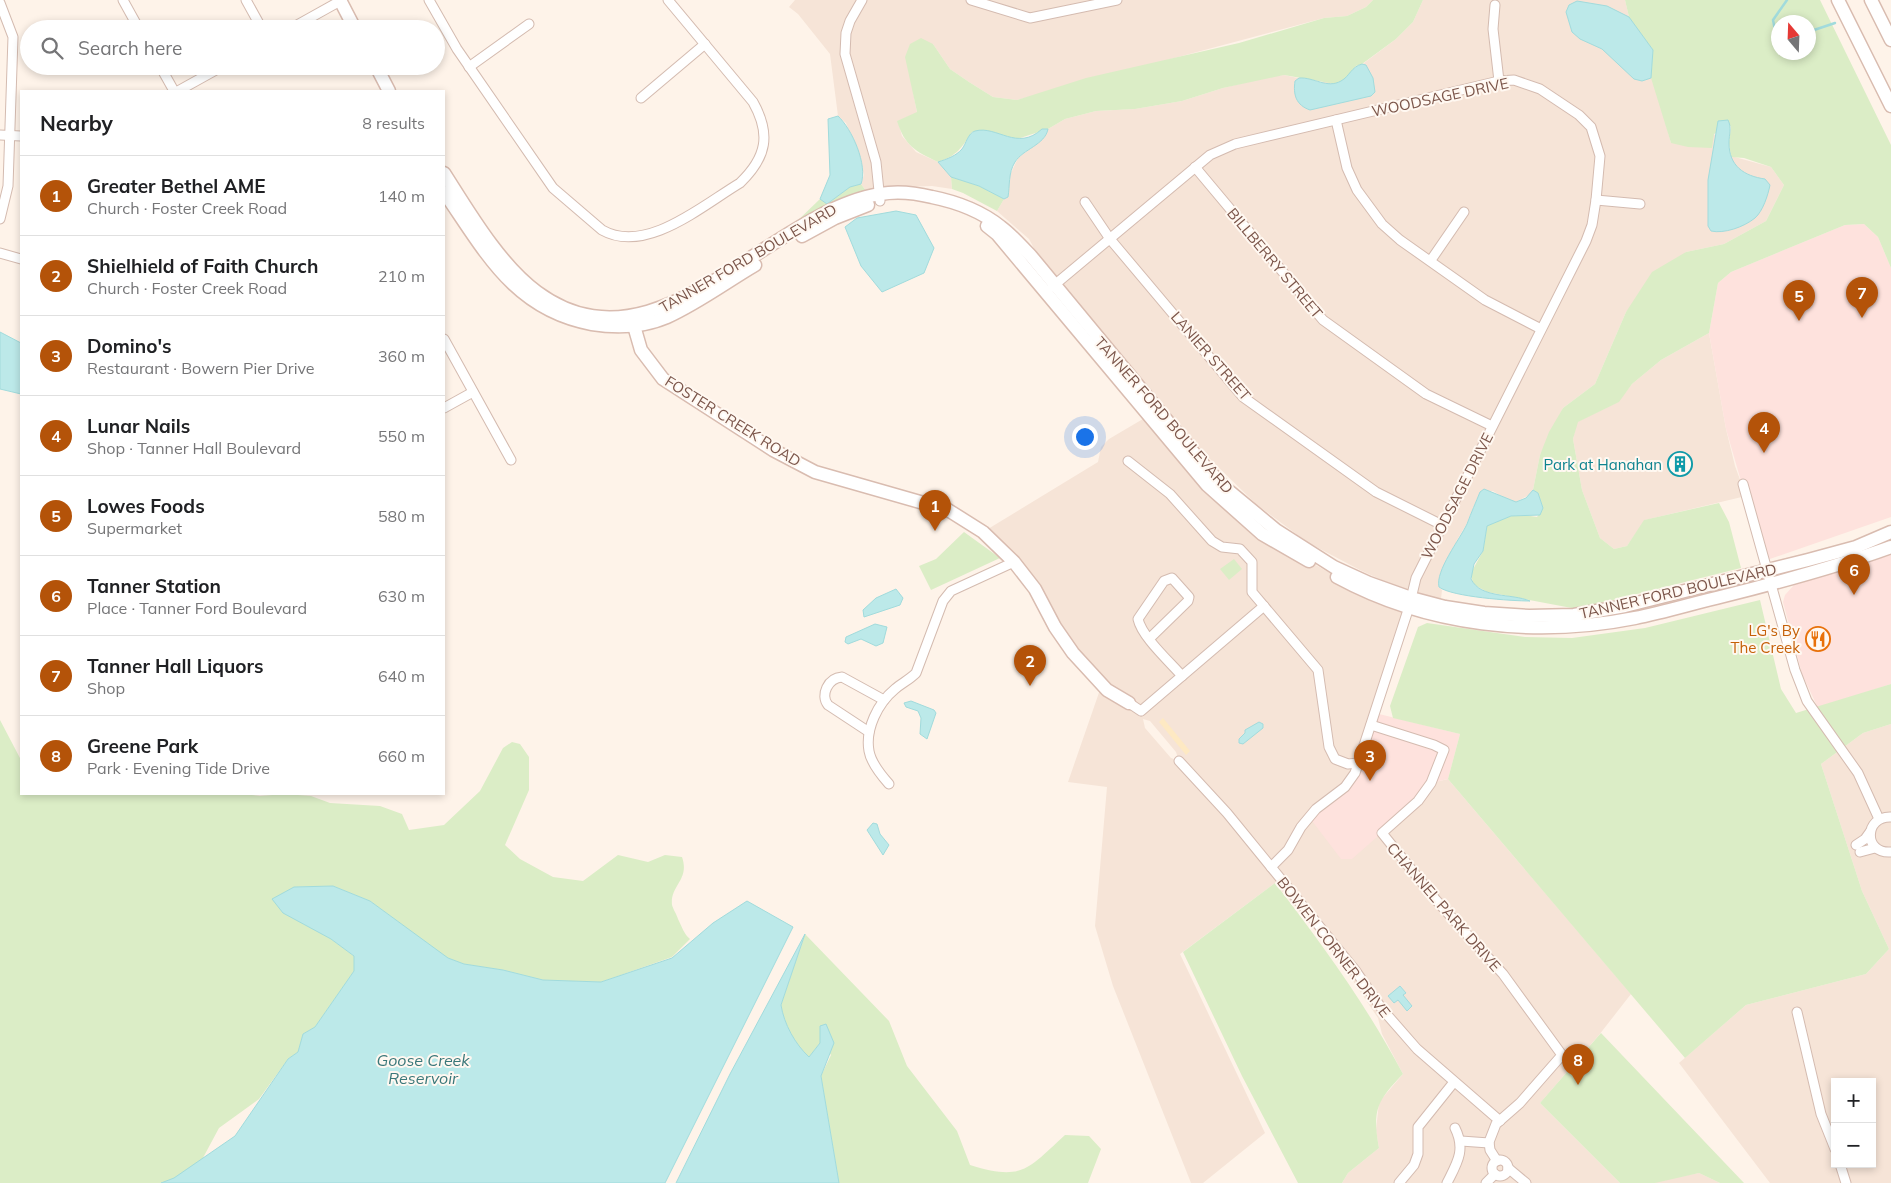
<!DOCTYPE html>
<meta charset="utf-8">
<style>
:root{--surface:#fff;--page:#f2f2f2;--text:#202124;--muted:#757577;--line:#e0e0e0;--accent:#b45309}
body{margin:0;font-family:Mulish,sans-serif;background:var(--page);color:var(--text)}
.controls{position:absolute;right:15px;bottom:15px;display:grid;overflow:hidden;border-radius:0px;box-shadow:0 2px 8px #0003}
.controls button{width:45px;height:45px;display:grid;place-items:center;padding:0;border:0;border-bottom:1px solid var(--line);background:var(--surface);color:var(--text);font:25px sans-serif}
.compass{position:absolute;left:1771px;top:15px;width:45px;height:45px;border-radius:50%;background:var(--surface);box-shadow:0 2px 8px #0003;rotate:341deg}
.you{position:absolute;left:1084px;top:436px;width:18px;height:18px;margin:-12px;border:4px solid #fff;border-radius:50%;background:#1a73e8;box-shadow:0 0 0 8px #1a73e833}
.badge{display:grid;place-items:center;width:32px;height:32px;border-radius:50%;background:var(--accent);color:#fff;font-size:16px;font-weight:700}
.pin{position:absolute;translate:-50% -41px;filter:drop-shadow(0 1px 2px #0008)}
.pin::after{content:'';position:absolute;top:26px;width:18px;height:15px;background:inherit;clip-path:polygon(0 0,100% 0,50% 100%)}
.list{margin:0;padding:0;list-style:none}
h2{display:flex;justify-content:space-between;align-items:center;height:65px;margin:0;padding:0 20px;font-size:21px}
h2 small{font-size:16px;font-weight:400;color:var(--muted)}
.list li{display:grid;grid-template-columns:32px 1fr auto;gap:15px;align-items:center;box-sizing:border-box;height:80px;padding:0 20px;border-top:1px solid var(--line)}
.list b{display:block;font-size:19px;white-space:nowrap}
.list p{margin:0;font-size:16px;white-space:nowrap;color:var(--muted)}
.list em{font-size:16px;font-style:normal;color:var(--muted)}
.icon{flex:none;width:28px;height:28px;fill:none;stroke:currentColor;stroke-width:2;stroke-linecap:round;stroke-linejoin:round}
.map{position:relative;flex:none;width:1891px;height:1183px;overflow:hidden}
.search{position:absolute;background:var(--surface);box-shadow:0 2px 8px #0003;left:20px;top:20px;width:425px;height:55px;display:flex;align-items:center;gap:12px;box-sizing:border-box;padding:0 18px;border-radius:28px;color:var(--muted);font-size:19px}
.panel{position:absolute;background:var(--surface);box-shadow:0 2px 8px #0003;left:20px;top:90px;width:425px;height:705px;border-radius:0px}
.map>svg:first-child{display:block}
.residential{fill:#f6e4d7;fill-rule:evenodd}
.commercial{fill:#fee2dd}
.green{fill:#dbedc6;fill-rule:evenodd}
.sand{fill:#fee9c3}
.water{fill:#bce9e9;stroke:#a1dbdc}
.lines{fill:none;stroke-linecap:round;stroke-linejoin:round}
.stream{stroke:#a1dbdc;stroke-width:2.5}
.street-casing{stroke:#d4bbb0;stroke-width:11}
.secondary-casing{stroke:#d9bcb0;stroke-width:15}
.street{stroke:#fff;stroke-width:9}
.secondary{stroke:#fff;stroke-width:12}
.labels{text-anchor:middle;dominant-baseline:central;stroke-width:4;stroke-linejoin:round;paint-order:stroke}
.street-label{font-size:15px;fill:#7b554a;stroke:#fff8f1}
.culture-label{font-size:15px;fill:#0d838f;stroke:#fff8f1;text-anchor:end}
.food-label{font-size:15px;fill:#c56008;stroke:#fff8f1;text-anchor:end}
.water-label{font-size:16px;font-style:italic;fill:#3a7779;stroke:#fff8f1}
</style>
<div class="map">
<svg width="1891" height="1183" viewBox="0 0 1891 1183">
<rect width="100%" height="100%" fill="#fef3e9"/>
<g class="residential">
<polygon points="795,0 1373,0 1366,7 1347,16 1324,18 1017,100 993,97 969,82 950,69 933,44 913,92 917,113 898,121 902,136 916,152 938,162 951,177 952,189 932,186 873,188 866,191 861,184 864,175 859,155 846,123 838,116 830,54 798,14 789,7"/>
<polygon points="1423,0 1625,0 1629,17 1640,30 1671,143 1714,134 1731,156 1771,167 1784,185 1766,221 1724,244 1686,252 1626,312 1595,384 1563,408 1540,455 1533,490 1529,495 1516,502 1509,501 1493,491 1480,492 1466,525 1457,540 1439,587 1442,590 1441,599 1399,588 1360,570 1307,542 1256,504 1207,456 1044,267 1029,239 997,211 1004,199 1008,197 1010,175 1018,158 1044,138 1048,129 1065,119 1096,111 1135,109 1182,101 1223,88 1268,77 1284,75 1321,83 1348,75 1396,39 1413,22"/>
<polygon points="1709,333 1726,429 1735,466 1746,496 1645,520 1627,546 1614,549 1600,538 1582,490 1573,439 1577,422 1618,402 1632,384 1661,360"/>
<path d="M1148,416L1310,562L1354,586L1409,607L1371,725L1431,783L1448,779L1631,994L1599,1035L1540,1103L1620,1183H1342L1348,1173L1379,1148L1376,1130L1379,1102L1403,1074L1382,1034L1378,1018L1351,978L1330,948L1275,883L1180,954L1265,1133L1203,1183H1191L1113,986L1095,926L1107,787L1068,782L1102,684L1035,589L983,532L1098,462L1101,447L1109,439ZM1143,719L1150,721L1176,752L1179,761L1171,758L1145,728Z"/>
<path d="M1891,724V1183H1770L1679,1063L1746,1005L1866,974L1889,949L1862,891L1821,764L1863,733ZM1835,1082H1872V1164H1835Z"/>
<polygon points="1699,1173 1720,1183 1655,1183 1656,1181"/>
</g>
<g class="commercial">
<polygon points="1864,224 1878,237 1891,268 1891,517 1764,561 1726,429 1709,333 1718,283 1731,272 1845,225"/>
<polygon points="1891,555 1891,684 1818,708 1802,674 1783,602 1785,595 1794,585"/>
<polygon points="1375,713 1460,734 1448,779 1431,783 1418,801 1352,859 1341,859 1309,817 1345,787"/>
</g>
<g class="green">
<path d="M1373,0H1423L1413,22L1396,39L1362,64L1356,66L1345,79L1335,84L1284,75L1223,88L1182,101L1135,109L1096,111L1065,119L1048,129L1017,139L984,130L972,132C962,147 957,156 938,162C915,151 905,146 897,121L917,112L905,57L910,44L921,38L933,44L950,69L969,82L993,97L1017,100L1086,78L1239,43L1324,18L1347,16L1366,7Z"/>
<path d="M1625,0H1820L1891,145V268L1878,237L1864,224L1845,225L1731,272L1718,283L1709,333L1661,360L1632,384L1619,402L1578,422L1573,439L1582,490L1600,538L1614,549L1627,546L1644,520L1719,503L1729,522L1741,568L1577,609L1487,592L1473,584L1471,573L1483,551L1487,526C1501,515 1520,514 1537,517L1543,508L1538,493L1533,490L1540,455L1549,432L1563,408L1595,384L1626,312L1652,272L1686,252L1724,244L1766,221L1784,185L1771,167L1744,158L1731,157L1729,143L1731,126L1714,134L1712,148L1688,147L1671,143L1651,78L1653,50L1629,17ZM1778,22H1808V52H1778Z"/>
<polygon points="951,177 979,186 1004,199 997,211 963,193 952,189"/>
<polygon points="861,184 866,191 791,227 820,199 827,204 850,187"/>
<polygon points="964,532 1000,558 931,590 919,566 936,559"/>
<polygon points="1234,559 1242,569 1229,580 1220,569"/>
<polygon points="1760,600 1781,689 1796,713 1891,684 1891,724 1863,733 1821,764 1862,891 1889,949 1866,974 1746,1005 1685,1058 1448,779 1460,734 1393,718 1390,706 1418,627 1427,623 1525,637 1572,638 1645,628"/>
<path d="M0,720L21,760V794H244L260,796L285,794L311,796L330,803L380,806L402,814L409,830L444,825L480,791L503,748L512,742L520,744L529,757V790L505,845L520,859L553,877L583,881L618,855L648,862L665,855L682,857C690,880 670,885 672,905C673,909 677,915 678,919C682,927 684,934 690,939L672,957L601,982L543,980L503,970L464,964L447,958L370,901L333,886L294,887L331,939L354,956V971L315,1027L303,1034L298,1052L288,1059L259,1099L219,1128L197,1169L182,1183H0Z"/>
<path d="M1275,883C1322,944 1367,1006 1403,1074C1377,1101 1372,1110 1379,1148L1348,1173L1342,1183H1298L1242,1076L1183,952Z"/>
<path d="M805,934L889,1021L907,1066L957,1131L970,1165C1022,1181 1027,1170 1065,1135L1089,1136L1101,1149L1088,1183H839L821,1076L831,1055L820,1043L809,1057C795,1044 784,1024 781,1005Z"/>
<polygon points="1601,1033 1744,1183 1720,1183 1699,1173 1655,1183 1620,1183 1540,1103"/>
</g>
<polygon class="sand" points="1163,718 1190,751 1186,755 1159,722"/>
<g class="water">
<polygon points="1577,1 1607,6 1629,17 1653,50 1651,78 1642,81 1634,79 1602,49 1580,39 1572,32 1566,12 1569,5"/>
<path d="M1362,64L1366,65L1373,78L1375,92L1371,96L1310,110C1296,105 1293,95 1295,81L1299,78C1314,77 1327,89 1341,81C1350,76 1351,67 1362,64Z"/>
<path d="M838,116C852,129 868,165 861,184L850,187L827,204L820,199L830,175L828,119Z"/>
<path d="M1728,120C1732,128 1729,134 1729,143C1729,166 1744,176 1765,179L1770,185C1768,195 1763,211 1755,218C1744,227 1724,234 1711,231L1708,226V180L1718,121Z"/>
<path d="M1042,129H1048C1045,145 1023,149 1015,162C1008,173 1010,186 1008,197L1004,199L979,186L951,177L938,162C947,159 956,156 962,149C966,144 968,133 975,131C997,125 1017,152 1042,129Z"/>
<polygon points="896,211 916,215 934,248 924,273 882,292 861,266 845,227 857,218"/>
<polygon points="0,332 21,343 21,394 0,389"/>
<path d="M1484,489L1516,502L1526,498L1533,490L1538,493L1543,508L1540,515L1511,516L1487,526L1483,551L1474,564L1471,579C1481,599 1511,593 1530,601C1512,601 1452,597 1439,587C1435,571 1460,539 1467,524C1471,513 1476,502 1480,492Z"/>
<polygon points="896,589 903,598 900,605 864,617 863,610 876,598"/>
<polygon points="875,624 887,627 883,643 876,646 861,639 848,644 845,642 846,637"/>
<polygon points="911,701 934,710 936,713 927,739 920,734 921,718 918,711 906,707 904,703"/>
<polygon points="1259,722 1263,724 1263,728 1243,744 1239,743 1239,739 1245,733 1245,730"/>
<polygon points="873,823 877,824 880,834 889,845 883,855 867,830"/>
<polygon points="333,886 370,901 448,958 464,964 503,970 543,980 601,982 672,958 713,923 747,901 793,927 665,1183 161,1183 174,1178 235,1136 288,1059 298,1052 303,1034 315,1027 354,971 354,956 331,939 283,913 272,899 294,887"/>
<path d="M805,934L781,1005C784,1024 795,1044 809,1057L820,1043V1026L826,1024L834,1043L821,1076L839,1183H676L730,1074Z"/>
<polygon points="1400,986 1406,993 1403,995 1412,1006 1407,1011 1398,1000 1394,1003 1388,996"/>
</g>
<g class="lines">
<g class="stream">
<polyline points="1808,32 1835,23"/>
<polyline points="1778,33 1775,30 1773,20 1787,0"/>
</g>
<defs>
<g id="street">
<polyline points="123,0 139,29"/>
<polyline points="246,0 262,29"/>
<path d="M429,0L457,49L553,188L602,230C646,255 703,205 740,183C767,157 771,134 753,102L668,0"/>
<polyline points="862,0 850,21 846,33 845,54 876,162 880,201"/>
<polyline points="971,0 1030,18 1117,0"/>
<polyline points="0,3 13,37 8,186 0,219"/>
<polyline points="1495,5 1493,29 1499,81"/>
<polyline points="290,29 342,0"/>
<polyline points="160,66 174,91"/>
<polyline points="469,67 529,24"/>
<polyline points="178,91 223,66"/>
<polyline points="641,98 705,44"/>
<polyline points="1336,120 1347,168 1357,190 1382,224 1400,240 1485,300 1541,329"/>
<polyline points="0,135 21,136"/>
<polyline points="1195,167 1323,320 1426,394 1492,426"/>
<polyline points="1596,200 1640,204"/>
<polyline points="1085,202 1110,239 1243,397 1376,492 1442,525"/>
<polyline points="0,253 21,259"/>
<polyline points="1431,260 1464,212"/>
<polyline points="1052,287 1210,155 1235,144 1499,81 1514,80 1540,89 1579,115 1591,127 1600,156 1596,200 1592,225 1586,241 1416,578 1409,607 1355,773 1345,787 1316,809 1301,827 1288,850 1271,867"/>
<polyline points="444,339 511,460"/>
<polyline points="444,408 473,392"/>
<polyline points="1128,461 1170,494 1212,541 1222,547 1240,549 1252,562 1252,592 1318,670 1329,747 1335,759 1348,764 1358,763"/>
<polyline points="1743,484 1795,670 1807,701 1858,773 1879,819"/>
<path d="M1150,638L1188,601L1189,597L1172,578L1164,581L1138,619C1142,637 1169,661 1182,676"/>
<polyline points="1129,703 1141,711 1264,606"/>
<polyline points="1371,725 1434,745 1444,750 1431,783 1418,801 1382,833 1436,900 1503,974 1562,1055 1520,1103 1496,1124 1489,1142 1490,1150 1497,1161"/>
<path d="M869,732L828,705C820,695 828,678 842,677L884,700"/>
<polyline points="1179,761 1227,813 1355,970 1382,1009 1417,1049 1500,1121"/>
<path d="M889,784C881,775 871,763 869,751C865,729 878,703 895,689C902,683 909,680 916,673L943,601L951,591L1014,562"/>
<path d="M1891,817C1864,816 1863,854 1891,852"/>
<polyline points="1856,845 1865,839 1870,832"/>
<polyline points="1860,852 1875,848"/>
<polyline points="1797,1012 1821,1114 1835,1149"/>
<polyline points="1461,1141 1489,1143"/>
<circle cx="1500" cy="1168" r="8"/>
<polyline points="1840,1164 1846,1183"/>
<polyline points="1508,1168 1526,1183"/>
<polyline points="1399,1183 1414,1165 1418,1154 1418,1127 1454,1082"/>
<path d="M1447,1183C1457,1163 1466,1150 1455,1128"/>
<polyline points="1486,1183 1495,1174"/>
</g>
<g id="secondary">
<polyline points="340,0 355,29"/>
<polyline points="1838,0 1891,106"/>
<polyline points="1871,0 1891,40"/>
<polyline points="376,66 389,91"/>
<path d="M444,173C469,212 499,264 537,292C656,380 766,213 880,194C896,191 916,193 932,197C957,202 981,211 1001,227C1012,235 1021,246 1031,256L1208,470L1229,491L1276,530L1334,567L1369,583L1411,598L1445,607L1484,613L1529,616L1574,615L1625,606L1808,560L1856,547L1891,532"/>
<path d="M444,192C485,251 514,310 592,324C616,328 644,327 667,317C698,303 726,282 755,265"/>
<polyline points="987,226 997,234 1207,485 1262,534 1309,561"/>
<polyline points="802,236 835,218 868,205"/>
<polyline points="632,319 641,350 663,379 773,450 815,472 948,510 983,532 1014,562 1035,589 1055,627 1073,653 1107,690 1129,703"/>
<path d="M1337,577C1427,626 1535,638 1635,618C1665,612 1694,603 1724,596C1780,582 1836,567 1891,547"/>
</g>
</defs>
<use href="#street" class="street-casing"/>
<use href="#secondary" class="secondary-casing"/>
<use href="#street" class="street"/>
<use href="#secondary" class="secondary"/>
</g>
<defs>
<symbol id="building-ring" viewBox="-11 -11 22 22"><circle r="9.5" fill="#fff8f1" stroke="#0f9aa8" stroke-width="1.5"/><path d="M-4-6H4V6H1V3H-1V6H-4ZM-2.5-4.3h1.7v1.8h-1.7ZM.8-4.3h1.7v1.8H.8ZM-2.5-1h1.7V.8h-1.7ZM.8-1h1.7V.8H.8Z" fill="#0f9aa8"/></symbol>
<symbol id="restaurant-ring" viewBox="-11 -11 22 22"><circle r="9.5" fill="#fff8f1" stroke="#e8710a" stroke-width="1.5"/><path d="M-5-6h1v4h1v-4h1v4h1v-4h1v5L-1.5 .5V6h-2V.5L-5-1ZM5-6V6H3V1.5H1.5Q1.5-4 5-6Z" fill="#e8710a"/></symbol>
</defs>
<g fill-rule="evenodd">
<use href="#building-ring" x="1666" y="450" width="28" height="28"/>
<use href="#restaurant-ring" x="1804" y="625" width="28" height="28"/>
</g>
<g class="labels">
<g class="street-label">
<text transform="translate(1440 97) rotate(-12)">WOODSAGE DRIVE</text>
<text transform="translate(748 258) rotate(-30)">TANNER FORD BOULEVARD</text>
<text transform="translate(1275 263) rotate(50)">BILLBERRY STREET</text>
<text transform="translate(1211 356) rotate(49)">LANIER STREET</text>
<text transform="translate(1164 415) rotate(49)">TANNER FORD BOULEVARD</text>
<text transform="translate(733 421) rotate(32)">FOSTER CREEK ROAD</text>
<text transform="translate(1457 496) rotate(-63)">WOODSAGE DRIVE</text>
<text transform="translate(1678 591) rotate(-13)">TANNER FORD BOULEVARD</text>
<text transform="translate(1444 907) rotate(49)">CHANNEL PARK DRIVE</text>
<text transform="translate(1334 947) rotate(52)">BOWEN CORNER DRIVE</text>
</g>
<g class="culture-label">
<text x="1662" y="464">Park at Hanahan</text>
</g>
<g class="food-label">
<text x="1800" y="630">LG's By<tspan x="1800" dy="17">The Creek</tspan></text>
</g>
<g class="water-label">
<text x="423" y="1060">Goose Creek<tspan x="423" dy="18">Reservoir</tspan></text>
</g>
</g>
</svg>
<div class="controls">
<button>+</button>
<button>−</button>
</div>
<svg class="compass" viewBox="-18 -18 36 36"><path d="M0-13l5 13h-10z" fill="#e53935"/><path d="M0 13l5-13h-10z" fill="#757577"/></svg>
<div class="you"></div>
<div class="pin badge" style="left:935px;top:531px">1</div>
<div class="pin badge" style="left:1030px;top:686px">2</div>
<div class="pin badge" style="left:1370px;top:781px">3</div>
<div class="pin badge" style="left:1764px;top:453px">4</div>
<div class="pin badge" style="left:1799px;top:321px">5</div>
<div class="pin badge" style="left:1854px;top:595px">6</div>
<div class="pin badge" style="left:1862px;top:318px">7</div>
<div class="pin badge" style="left:1578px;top:1085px">8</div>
<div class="search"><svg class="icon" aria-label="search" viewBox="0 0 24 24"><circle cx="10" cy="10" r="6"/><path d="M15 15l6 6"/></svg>Search here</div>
<section class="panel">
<h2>Nearby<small>8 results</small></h2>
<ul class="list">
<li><span class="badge">1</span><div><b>Greater Bethel AME</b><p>Church · Foster Creek Road</p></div><em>140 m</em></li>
<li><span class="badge">2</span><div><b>Shielhield of Faith Church</b><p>Church · Foster Creek Road</p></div><em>210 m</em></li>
<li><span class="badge">3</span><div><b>Domino's</b><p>Restaurant · Bowern Pier Drive</p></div><em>360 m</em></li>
<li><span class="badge">4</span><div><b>Lunar Nails</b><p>Shop · Tanner Hall Boulevard</p></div><em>550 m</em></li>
<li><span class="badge">5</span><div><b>Lowes Foods</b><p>Supermarket</p></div><em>580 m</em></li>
<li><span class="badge">6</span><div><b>Tanner Station</b><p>Place · Tanner Ford Boulevard</p></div><em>630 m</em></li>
<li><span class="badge">7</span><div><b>Tanner Hall Liquors</b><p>Shop</p></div><em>640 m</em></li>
<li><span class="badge">8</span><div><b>Greene Park</b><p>Park · Evening Tide Drive</p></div><em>660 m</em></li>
</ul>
</section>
</div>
